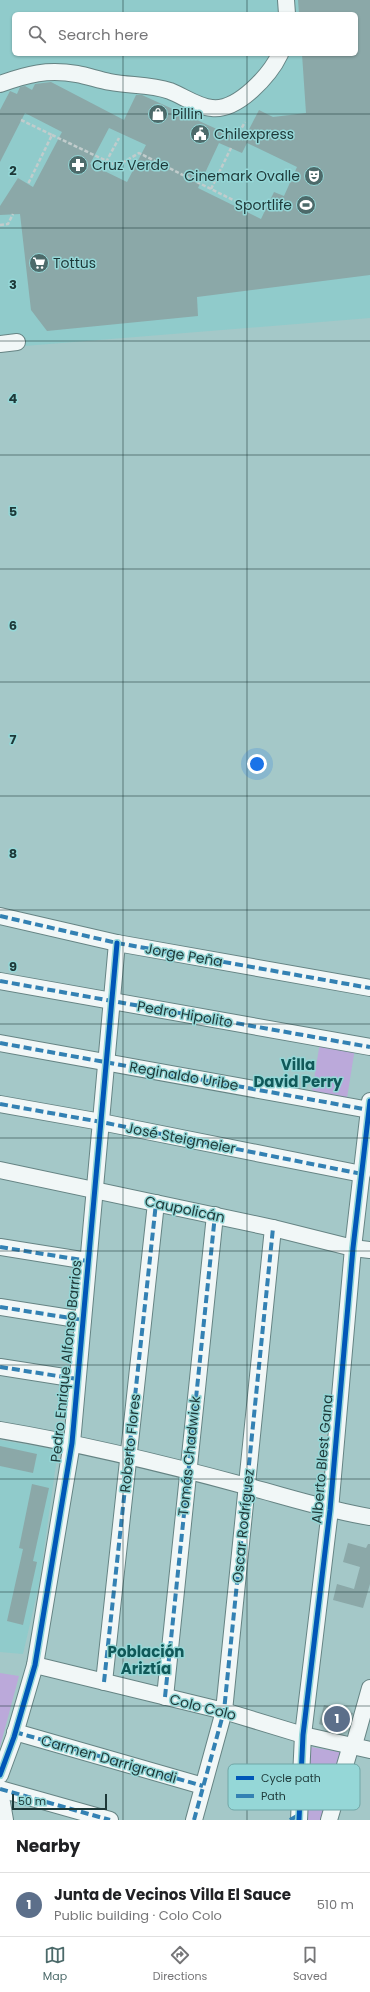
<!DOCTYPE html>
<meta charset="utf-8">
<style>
:root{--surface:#fff;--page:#f6f6f6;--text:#202124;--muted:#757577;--line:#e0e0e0;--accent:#4c6a6a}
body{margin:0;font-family:Poppins,sans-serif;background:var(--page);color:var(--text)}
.scale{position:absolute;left:12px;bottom:10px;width:95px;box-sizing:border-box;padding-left:4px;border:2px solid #1d3838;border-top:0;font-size:11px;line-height:14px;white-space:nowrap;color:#1d3838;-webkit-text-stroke:3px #95d7d7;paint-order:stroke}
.you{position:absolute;left:257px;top:764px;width:14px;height:14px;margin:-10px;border:3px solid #fff;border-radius:50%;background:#1a73e8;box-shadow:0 0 0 6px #1a73e833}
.badge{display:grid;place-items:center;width:26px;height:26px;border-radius:50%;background:var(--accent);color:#fff;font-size:13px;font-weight:700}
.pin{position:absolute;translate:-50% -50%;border:2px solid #fff;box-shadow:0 1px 4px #0006}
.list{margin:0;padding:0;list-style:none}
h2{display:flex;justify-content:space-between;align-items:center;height:52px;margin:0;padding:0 16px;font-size:17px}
h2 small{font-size:13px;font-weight:400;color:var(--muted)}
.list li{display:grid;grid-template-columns:26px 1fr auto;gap:12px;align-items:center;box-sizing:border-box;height:64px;padding:0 16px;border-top:1px solid var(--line)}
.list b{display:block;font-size:15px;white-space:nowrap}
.list p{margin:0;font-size:13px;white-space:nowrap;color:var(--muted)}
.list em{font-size:13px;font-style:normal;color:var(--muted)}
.icon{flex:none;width:22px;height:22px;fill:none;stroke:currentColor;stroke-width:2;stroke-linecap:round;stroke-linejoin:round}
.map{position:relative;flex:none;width:370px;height:1820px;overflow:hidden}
.search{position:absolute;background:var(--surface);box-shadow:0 1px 3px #0004;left:12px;right:12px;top:12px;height:44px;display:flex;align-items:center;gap:10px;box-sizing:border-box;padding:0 14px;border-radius:6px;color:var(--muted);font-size:15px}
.sheet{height:116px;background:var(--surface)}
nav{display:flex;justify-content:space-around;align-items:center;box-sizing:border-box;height:56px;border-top:1px solid var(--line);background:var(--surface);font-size:11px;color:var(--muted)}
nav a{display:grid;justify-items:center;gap:2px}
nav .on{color:var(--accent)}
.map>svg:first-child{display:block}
.built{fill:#90cbcb;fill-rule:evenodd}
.green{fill:#bba9da}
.building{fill:#8ba8a8;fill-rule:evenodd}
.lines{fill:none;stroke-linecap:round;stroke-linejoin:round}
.minor-casing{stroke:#668484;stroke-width:18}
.path{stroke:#c1cccc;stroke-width:2.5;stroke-dasharray:4 2;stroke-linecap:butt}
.minor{stroke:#f1f7f7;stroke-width:16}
.quiet{stroke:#3381b3;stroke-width:4;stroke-dasharray:8 4;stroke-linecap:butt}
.cycleway-casing{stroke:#95d7d7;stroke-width:8}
.cycleway{stroke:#0057b8;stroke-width:5}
.grid{fill:none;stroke:#1d3838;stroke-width:1;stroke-opacity:0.55}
.labels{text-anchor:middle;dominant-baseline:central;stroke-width:3;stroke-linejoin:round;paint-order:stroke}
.poi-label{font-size:14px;fill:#1d3838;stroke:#95d7d7;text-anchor:start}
.street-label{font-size:14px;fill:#1d3838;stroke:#95d7d7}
.neighbourhood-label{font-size:15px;font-weight:bold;fill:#105959;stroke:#95d7d7}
.key{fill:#95d7d7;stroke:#71a7a7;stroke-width:1}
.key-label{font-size:11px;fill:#1d3838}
.grid-label{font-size:13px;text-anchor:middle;font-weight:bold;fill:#1d3838;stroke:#95d7d7;stroke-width:3;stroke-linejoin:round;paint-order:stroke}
</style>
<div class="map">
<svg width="370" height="1820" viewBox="0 0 370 1820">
<rect width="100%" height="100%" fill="#a4c8c8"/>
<g class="built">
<path d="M0,0H370V318L0,348ZM14,14H356V54H14Z"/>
<polygon points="0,1440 58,1450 39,1585 23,1654 0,1652"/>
</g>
<g class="green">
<polygon points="320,1042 355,1048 347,1098 312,1092"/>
<polygon points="0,1673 19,1676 0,1747"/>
<polygon points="311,1747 345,1753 324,1820 306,1820"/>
</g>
<g class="building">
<path d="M298,0H370V275L197,297L198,316L47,331L31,310L20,214L0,215V206L18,178L33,187L62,132L25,113L0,162V110L10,91L17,94L20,87L25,86L32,90L35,84L51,82L124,120L136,95H142L243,141L259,110L273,117L306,113L302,54H356V14H299ZM109,128L146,145L127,182L90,164ZM219,143L242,153L247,143L297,167L284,196L274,192L261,219L198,188Z"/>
<polygon points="0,1446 37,1454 33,1473 0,1466"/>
<polygon points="32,1484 49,1488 33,1561 37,1562 23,1625 7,1621 23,1549 19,1548"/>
<polygon points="348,1543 366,1548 368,1544 370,1544 370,1584 363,1608 333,1600 337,1584 354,1589 360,1567 343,1562"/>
<polygon points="324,1705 353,1713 348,1730 342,1728 341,1731 319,1724"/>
</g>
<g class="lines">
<defs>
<g id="minor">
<polyline points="286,0 287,14"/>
<path d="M0,84C28,74 47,69 77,74C88,76 99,80 110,82C130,86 150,84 170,91C183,96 198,107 212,108C238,111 270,75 280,54"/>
<polyline points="0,344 17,342"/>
<polyline points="0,916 117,943 370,988"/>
<polyline points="0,981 370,1047"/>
<polyline points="0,1043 369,1110"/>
<polyline points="0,1104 101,1122 362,1174"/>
<polyline points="0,1170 273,1228 353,1248 370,1250"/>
<polyline points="0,1247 88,1261"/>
<polyline points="0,1307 83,1320"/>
<polyline points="0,1367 77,1379"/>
<path d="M0,1430C83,1444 165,1464 246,1486C288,1497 327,1510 370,1517"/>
<polyline points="35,1665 224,1711 303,1735 370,1750"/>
<polyline points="104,1682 156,1203"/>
<polyline points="165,1697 215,1215"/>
<polyline points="15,1732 203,1786"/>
<polyline points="354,1745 370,1688"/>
<polyline points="0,1775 14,1737 35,1665 72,1443 117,943"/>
<polyline points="0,1789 110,1820"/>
<polyline points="0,1791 5,1820"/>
<polyline points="194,1820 224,1711 273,1228"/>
<polyline points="299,1820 303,1735 330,1510 353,1248 370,1101"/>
<polyline points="329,1820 351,1745"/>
</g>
</defs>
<use href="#minor" class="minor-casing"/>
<g class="path">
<polyline points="21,120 52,135 28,184"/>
<polyline points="52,135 117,166 139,153 247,207"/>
<polyline points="236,138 245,122"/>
<polyline points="106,162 119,138"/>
<polyline points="211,189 231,148"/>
<polyline points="0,225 8,224 13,214"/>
</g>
<use href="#minor" class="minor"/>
<g class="quiet">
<polyline points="0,916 117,943 370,988"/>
<polyline points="0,981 370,1047"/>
<polyline points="0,1043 369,1110"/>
<polyline points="0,1104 101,1122 362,1174"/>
<polyline points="0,1247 88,1261"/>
<polyline points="0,1307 83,1320"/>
<polyline points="0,1367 77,1379"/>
<polyline points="104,1682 156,1203"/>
<polyline points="165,1697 215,1215"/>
<polyline points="15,1732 203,1786"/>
<polyline points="0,1789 110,1820"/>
<polyline points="194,1820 224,1711 273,1228"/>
<polyline points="290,1820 299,1815"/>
</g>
<defs>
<g id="cycleway">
<polyline points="0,1775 14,1737 35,1665 72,1443 117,943"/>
<polyline points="299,1820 303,1735 330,1510 353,1248 370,1101"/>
</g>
</defs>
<use href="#cycleway" class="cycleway-casing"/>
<use href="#cycleway" class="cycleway"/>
</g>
<path class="grid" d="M123,0V14M247,0V14M123,54V1820M247,54V1820M0,114H370M0,228H370M0,341H370M0,455H370M0,569H370M0,682H370M0,796H370M0,910H370M0,1024H370M0,1138H370M0,1251H370M0,1365H370M0,1479H370M0,1592H370M0,1706H370"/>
<defs>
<symbol id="shop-disc" viewBox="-11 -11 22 22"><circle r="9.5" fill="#4c6a6a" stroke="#95d7d7"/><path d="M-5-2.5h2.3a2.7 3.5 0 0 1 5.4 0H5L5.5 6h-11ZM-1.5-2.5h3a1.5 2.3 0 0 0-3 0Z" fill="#fff"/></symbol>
<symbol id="civic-disc" viewBox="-11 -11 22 22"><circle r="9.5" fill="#4c6a6a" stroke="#95d7d7"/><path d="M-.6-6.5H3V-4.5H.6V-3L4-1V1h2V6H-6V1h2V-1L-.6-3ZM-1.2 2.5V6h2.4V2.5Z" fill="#fff"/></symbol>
<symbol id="pharmacy-disc" viewBox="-11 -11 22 22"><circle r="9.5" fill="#4c6a6a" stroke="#95d7d7"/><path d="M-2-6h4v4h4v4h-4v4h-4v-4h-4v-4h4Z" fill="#fff"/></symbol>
<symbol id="theatre-disc" viewBox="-11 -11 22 22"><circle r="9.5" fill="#4c6a6a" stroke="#95d7d7"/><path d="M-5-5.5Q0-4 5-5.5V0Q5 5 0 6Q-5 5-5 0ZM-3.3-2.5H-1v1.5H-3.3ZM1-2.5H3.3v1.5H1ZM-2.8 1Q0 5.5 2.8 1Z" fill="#fff"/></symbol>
<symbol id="stadium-disc" viewBox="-11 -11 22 22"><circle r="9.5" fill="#4c6a6a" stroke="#95d7d7"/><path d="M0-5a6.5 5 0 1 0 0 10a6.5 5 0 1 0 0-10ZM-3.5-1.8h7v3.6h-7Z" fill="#fff"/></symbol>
<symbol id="supermarket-disc" viewBox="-11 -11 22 22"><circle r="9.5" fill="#4c6a6a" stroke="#95d7d7"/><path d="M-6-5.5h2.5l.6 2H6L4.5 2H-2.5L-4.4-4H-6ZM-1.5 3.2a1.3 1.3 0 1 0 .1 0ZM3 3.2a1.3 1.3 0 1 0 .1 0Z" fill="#fff"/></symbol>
</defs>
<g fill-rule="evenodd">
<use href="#shop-disc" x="147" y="103" width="22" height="22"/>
<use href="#civic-disc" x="189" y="123" width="22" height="22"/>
<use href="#pharmacy-disc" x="67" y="154" width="22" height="22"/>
<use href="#theatre-disc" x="303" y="165" width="22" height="22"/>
<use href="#stadium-disc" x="295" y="194" width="22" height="22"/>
<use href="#supermarket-disc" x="28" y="252" width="22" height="22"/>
</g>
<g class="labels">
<g class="poi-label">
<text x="172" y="114">Pillin</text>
<text x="214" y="134">Chilexpress</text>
<text x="92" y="165">Cruz Verde</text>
<text x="300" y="176" text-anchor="end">Cinemark Ovalle</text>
<text x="292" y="205" text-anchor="end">Sportlife</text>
<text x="53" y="263">Tottus</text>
</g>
<g class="street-label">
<text transform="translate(184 955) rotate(10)">Jorge Peña</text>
<text transform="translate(185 1014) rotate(10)">Pedro Hipolito</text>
<text transform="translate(184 1076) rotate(10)">Reginaldo Uribe</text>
<text transform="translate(181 1138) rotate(11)">José Steigmeier</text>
<text transform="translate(185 1209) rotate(12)">Caupolicán</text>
<text transform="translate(66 1361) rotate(-84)">Pedro Enrique Alfonso Barrios</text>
<text transform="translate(130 1443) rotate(-84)">Roberto Flores</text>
<text transform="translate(189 1456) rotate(-84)">Tomás Chadwick</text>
<text transform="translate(322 1459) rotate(-85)">Alberto Blest Gana</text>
<text transform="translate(243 1526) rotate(-84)">Oscar Rodríguez</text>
<text transform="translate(203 1707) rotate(14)">Colo Colo</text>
<text transform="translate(109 1759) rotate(16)">Carmen Darrigrandi</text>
</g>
<g class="neighbourhood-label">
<text x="298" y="1064">Villa<tspan x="298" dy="17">David Perry</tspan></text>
<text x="146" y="1651">Población<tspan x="146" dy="17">Ariztía</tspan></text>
</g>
</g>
<rect x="228" y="1764" width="132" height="46" rx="6" class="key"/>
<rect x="236" y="1776" width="18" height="4" fill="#0057b8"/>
<rect x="236" y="1794" width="18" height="4" fill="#3381b3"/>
<g class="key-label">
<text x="261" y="1782">Cycle path</text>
<text x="261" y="1800">Path</text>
</g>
<g class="grid-label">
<text x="13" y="175">2</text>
<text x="13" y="289">3</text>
<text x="13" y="403">4</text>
<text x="13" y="516">5</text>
<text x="13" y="630">6</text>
<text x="13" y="744">7</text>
<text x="13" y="858">8</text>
<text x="13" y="971">9</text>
</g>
</svg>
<div class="scale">50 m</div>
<div class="you"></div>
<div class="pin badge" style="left:337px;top:1719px;background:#5c6f8a">1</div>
<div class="search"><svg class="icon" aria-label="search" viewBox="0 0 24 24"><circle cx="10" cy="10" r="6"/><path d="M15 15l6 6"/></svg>Search here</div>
</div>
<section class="sheet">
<h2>Nearby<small></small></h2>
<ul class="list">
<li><span class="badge" style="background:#5c6f8a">1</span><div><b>Junta de Vecinos Villa El Sauce</b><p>Public building · Colo Colo</p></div><em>510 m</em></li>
</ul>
</section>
<nav>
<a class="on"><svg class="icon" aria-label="map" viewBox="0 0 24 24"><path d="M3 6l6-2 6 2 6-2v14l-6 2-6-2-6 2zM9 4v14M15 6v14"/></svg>Map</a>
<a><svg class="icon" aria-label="directions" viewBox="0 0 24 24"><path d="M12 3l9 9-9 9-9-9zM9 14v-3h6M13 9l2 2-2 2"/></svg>Directions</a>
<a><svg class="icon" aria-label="saved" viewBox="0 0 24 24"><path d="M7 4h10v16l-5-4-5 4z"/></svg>Saved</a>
</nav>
